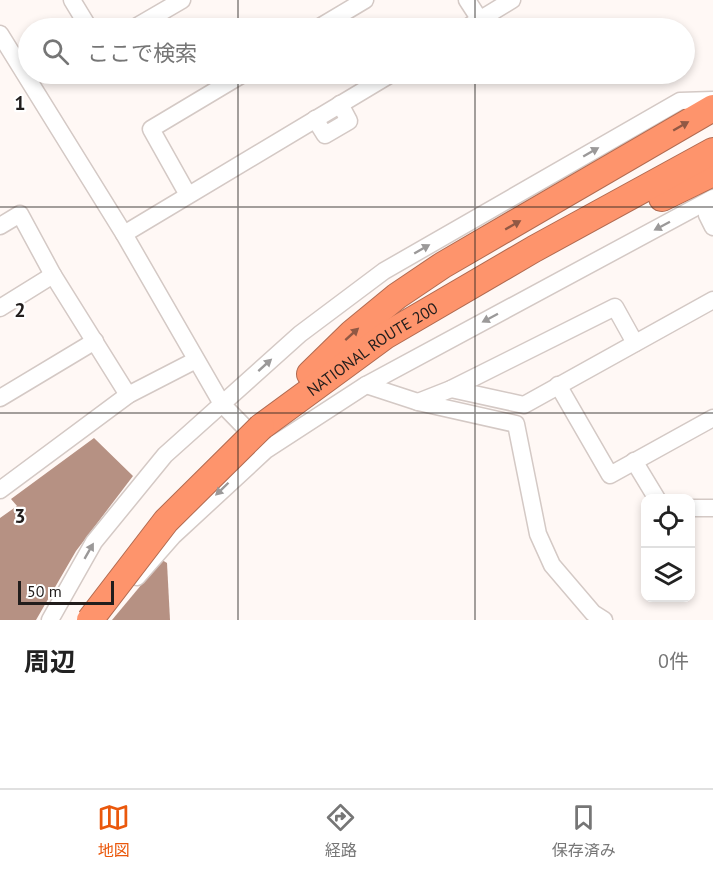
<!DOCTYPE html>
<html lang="ja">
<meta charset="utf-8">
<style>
:root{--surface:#fff;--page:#f2f2f2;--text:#222;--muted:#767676;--line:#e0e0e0;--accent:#ea580c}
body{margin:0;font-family:"PT Sans","Noto Sans JP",sans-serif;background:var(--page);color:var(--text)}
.controls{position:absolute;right:18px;bottom:18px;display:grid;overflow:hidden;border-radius:12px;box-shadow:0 3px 9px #0003}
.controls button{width:54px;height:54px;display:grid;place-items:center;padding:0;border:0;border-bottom:2px solid var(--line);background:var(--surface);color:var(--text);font:30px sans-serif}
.scale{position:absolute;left:18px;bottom:15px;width:96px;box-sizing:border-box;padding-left:6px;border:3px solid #211d1c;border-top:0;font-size:16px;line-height:21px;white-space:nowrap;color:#211d1c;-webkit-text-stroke:4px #fff;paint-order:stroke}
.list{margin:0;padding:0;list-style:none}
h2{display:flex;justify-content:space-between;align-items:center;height:78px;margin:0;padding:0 24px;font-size:26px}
h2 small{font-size:20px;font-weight:400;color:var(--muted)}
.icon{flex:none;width:33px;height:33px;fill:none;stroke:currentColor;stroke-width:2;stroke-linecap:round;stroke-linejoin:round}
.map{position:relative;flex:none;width:713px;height:620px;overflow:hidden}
.search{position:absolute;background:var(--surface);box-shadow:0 3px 9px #0003;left:18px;right:18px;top:18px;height:66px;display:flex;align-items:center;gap:15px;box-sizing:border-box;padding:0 21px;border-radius:33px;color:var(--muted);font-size:22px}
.sheet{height:168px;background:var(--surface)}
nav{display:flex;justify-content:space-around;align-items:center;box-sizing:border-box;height:84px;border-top:2px solid var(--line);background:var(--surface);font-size:16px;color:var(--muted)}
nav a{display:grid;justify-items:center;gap:3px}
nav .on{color:var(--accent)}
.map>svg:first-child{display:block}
.water{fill:#b69183}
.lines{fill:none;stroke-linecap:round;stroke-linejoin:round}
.minor-casing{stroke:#d4c9c5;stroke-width:19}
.highway-casing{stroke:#b16a50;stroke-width:28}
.minor{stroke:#fff;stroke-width:16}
.highway{stroke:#fe946c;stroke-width:26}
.highway-bridge-casing{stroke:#b16a50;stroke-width:28;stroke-linecap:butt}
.highway-bridge{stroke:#fe946c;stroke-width:26}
.oneway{fill:#905844}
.oneway2{fill:#9b9999}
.grid{fill:none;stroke:#211d1c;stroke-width:1.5;stroke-opacity:0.55}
.labels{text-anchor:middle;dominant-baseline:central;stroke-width:4.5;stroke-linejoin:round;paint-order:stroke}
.street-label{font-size:16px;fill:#211d1c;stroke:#fff}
.grid-label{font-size:20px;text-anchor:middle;font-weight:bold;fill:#211d1c;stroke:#fff;stroke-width:4.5;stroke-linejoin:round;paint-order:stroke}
</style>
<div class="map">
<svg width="713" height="620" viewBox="0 0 713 620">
<rect width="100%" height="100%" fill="#fff8f5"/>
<g class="water">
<polygon points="94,438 133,476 76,551 36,620 0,620 0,518 17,506 11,499"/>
<polygon points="162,560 167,563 170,620 112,620"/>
</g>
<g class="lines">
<defs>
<g id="minor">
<polyline points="72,0 89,28"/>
<polyline points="467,0 480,20"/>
<polyline points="134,28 182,0"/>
<polyline points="318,28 365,0"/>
<polyline points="466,28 512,0"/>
<polyline points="0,34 124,234 222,404 259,442"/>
<polyline points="315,119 325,135 349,121 340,104"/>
<polyline points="188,195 151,129 243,74"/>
<polyline points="713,212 707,215 713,227"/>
<polyline points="0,226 20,214 53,275 128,395"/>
<polyline points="124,234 391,74"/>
<polyline points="0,308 53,275"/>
<polyline points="366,385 418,402 516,424 538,534 552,565 593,613 604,620"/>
<polyline points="558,385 610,475 713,418"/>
<polyline points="451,389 524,405 713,300"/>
<polyline points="0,398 95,341"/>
<polyline points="418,402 451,389 615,307 635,343"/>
<polyline points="634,461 657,499"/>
<polyline points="0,490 128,395 196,360"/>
<polyline points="690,508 713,508"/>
<polyline points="137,577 173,536 266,450 366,385 713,198"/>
<polyline points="50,620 94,542 165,455 300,334 384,271 680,101 713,100"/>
</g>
<g id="highway">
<polyline points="662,198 713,173"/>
<polyline points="310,374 352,333 397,296 443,265 713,108"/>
<path id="s1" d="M261,427L385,336L534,249L713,151"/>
</g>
</defs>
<use href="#minor" class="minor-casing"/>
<use href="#highway" class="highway-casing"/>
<use href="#minor" class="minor"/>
<use href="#highway" class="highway"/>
<defs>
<polyline id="highway-bridge" points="90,620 166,521 261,427"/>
</defs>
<use href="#highway-bridge" class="highway-bridge-casing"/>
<use href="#highway-bridge" class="highway-bridge"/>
</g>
<defs><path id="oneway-solid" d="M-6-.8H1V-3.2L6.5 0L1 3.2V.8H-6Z" transform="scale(1.5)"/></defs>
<g class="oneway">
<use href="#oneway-solid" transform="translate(681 126) rotate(-30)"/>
<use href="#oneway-solid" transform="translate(513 225) rotate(-30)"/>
<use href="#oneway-solid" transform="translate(352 334) rotate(-42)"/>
</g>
<g class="oneway2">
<use href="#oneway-solid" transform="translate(591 152) rotate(-30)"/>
<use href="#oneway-solid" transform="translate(662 226) rotate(152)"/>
<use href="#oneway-solid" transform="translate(422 249) rotate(-30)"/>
<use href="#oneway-solid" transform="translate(490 318) rotate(152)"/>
<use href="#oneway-solid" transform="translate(265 365) rotate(-42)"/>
<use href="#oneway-solid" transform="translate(222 489) rotate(136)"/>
<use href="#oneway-solid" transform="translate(89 551) rotate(-60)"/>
</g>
<path class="grid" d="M238,0V28M475,0V28M238,74V620M475,74V620M0,207H713M0,413H713"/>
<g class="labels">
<g class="street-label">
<text stroke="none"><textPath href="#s1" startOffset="136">NATIONAL ROUTE 200</textPath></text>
</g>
</g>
<g class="grid-label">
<text x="20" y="110">1</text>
<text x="20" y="317">2</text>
<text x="20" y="523">3</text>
</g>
</svg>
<div class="controls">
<button><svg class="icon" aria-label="locate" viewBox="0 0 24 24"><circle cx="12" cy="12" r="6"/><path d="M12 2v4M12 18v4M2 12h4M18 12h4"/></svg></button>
<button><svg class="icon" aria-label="layers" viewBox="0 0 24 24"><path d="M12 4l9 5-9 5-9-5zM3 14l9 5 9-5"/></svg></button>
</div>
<div class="scale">50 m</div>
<div class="search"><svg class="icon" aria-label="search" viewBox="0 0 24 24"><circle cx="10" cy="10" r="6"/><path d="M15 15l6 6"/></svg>ここで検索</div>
</div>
<section class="sheet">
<h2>周辺<small>0件</small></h2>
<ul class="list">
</ul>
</section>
<nav>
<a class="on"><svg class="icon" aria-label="map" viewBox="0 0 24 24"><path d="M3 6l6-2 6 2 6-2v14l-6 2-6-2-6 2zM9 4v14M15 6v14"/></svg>地図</a>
<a><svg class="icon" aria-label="directions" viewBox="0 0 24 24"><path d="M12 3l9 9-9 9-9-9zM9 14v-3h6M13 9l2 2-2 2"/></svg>経路</a>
<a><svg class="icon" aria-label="saved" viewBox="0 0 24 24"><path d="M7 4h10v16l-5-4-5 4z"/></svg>保存済み</a>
</nav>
